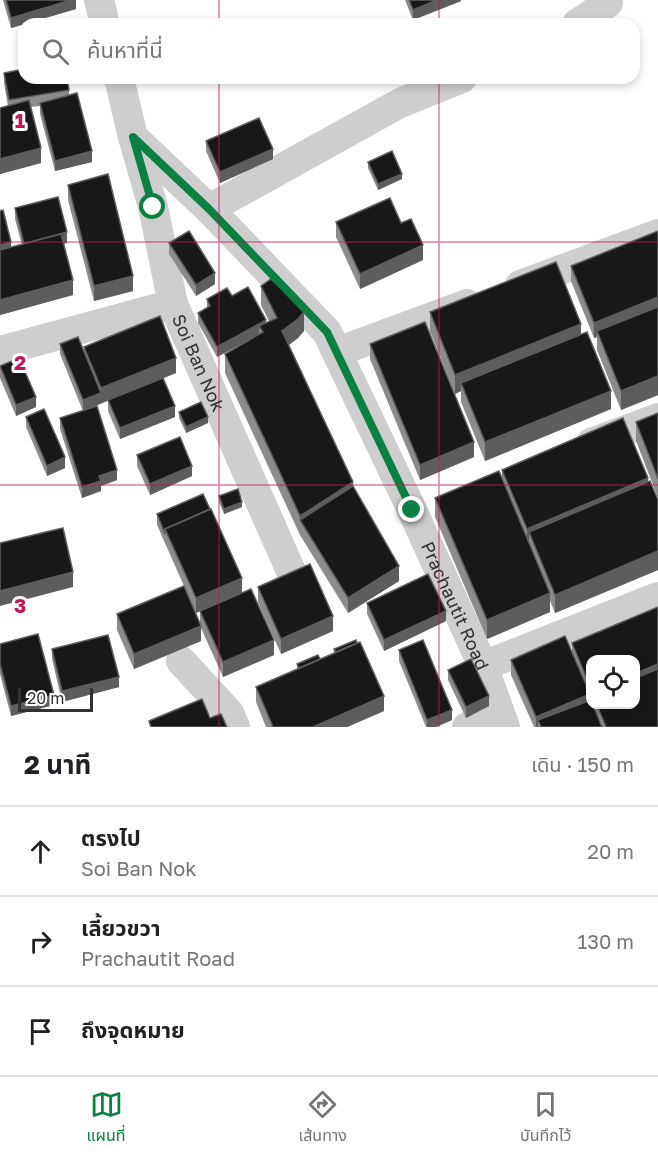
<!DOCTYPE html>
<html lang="th">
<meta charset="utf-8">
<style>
:root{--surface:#fff;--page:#f2f2f2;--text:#202124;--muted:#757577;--line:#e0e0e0;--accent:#0b8043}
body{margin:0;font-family:"Golos Text","Noto Sans Thai",sans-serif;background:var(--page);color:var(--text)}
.controls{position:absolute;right:18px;bottom:18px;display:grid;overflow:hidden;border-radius:12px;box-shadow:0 3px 9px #0003}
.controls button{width:54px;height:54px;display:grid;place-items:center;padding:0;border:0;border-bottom:2px solid var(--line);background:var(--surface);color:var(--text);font:30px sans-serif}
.scale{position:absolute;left:18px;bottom:15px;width:75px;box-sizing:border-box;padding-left:6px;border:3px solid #313131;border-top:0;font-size:16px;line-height:21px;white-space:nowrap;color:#313131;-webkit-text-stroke:4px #fff;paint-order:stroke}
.stop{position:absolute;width:18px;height:18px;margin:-14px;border:4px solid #0b8043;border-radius:50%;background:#fff}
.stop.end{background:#0b8043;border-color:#fff;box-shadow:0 2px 6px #0008}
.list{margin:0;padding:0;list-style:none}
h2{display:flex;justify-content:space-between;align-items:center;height:78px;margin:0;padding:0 24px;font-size:26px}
h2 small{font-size:20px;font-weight:400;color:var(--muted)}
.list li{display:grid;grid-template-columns:39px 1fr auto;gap:18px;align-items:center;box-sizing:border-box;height:90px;padding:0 24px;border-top:2px solid var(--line)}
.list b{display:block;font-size:22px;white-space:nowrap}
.list p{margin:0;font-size:20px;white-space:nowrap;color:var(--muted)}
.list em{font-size:20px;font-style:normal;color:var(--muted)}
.icon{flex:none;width:33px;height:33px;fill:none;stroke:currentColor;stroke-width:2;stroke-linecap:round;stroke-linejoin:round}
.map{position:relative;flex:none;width:658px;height:727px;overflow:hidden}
.search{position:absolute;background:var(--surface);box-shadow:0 3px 9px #0003;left:18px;right:18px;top:18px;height:66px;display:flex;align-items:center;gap:15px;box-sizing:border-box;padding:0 21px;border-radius:18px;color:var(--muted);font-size:22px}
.sheet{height:348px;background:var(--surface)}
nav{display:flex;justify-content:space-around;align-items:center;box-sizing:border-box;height:84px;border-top:2px solid var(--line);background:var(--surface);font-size:16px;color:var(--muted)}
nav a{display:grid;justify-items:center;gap:3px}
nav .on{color:var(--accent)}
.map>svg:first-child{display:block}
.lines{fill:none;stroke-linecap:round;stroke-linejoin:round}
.minor{stroke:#cecece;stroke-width:30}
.wall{fill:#8c8c8c;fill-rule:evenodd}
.shaded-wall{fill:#5d5d5d}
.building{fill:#181818;stroke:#5d5d5d;stroke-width:1.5}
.route{stroke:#0b8043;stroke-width:8}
.grid{fill:none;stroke:#c2185b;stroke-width:1.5;stroke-opacity:0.55}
.labels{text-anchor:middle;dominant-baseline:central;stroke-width:6;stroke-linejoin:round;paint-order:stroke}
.street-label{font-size:18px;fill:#313131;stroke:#fff}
.grid-label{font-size:20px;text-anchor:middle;font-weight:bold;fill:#c2185b;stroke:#fff;stroke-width:6;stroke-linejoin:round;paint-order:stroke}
</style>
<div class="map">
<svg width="658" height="727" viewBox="0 0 658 727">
<rect width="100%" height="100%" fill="#fff"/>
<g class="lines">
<g class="minor">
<polyline points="99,0 105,24"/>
<polyline points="577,24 608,3"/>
<path id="s1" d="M119,78L133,137L209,209L327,332L412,510L483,666L505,727"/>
<path id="s2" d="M133,137L153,207L173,304L294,578"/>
<polyline points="209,209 400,103 462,78"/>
<polyline points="520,285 658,234"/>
<polyline points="0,351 173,304"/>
<polyline points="337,352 467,304"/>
<polyline points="591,443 658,418"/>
<polyline points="181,661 229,713 235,727"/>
<polyline points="483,666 658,597"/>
<polyline points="467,727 499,712"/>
</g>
</g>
<g class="wall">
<polygon points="3,0 76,0 76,9 11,28"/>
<polygon points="405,0 461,0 461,1 413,20"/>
<polygon points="4,73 69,90 69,95 92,162 55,171 40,114 40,106 31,107 41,163 0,174 0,108 8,106 4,83"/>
<polygon points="206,141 273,159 220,183 206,151"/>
<polygon points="368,162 402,179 378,190 368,168"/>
<polygon points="68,185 133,291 94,301 68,200"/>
<polygon points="15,208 67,243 64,243 73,295 0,315 0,211 11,247 22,245 15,219"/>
<polygon points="336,222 401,223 423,260 360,289 336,237"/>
<polygon points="658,231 658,395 621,410 597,350 597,337 594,338 571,281 571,266"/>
<polygon points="169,243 215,284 196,296 169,254"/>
<polygon points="261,286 304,331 298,338 289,345 353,486 399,581 348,613 300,535 225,373 225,354 255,337 217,357 198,323 198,313 207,308 207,299 232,296 266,323 269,321 261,305"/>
<polygon points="430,312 581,334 611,409 485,461 461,402 461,391 455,394 430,331"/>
<polygon points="60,344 84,352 84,347 176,373 163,378 175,417 120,439 108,411 108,400 83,411 60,354"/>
<polygon points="370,344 474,457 420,480 370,359"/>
<polygon points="0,366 36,407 16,416 0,378"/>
<polygon points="179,412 208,423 186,433 179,418"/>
<polygon points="658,413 658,498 636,441 636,422"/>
<polygon points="26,417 65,468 47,476 26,427"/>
<polygon points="60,418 117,480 101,486 101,491 82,498 60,429"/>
<polygon points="137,455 192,476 150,495 137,466"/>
<polygon points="502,470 648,482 658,500 658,570 555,613 550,601 550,612 487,639 435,517 435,498 502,479"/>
<polygon points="219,496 242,507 224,514 219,502"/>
<path d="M157,514L242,593L274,655L223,677L201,628V641L134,669L117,630V614L184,586L157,525ZM200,611V624L196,613Z"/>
<polygon points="258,587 333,631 281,654 258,602"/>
<polygon points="367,603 446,621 384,651 367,614"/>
<path d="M658,607V727H534L511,675V660L565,636L572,652V643ZM591,660H636V705H591Z"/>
<polygon points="0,644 54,705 11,716 0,674"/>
<polygon points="52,649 119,687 62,702 52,659"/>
<polygon points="334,649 384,711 347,727 266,727 256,702 256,687 297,669 297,664 320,659 334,653"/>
<polygon points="399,650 452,720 436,727 426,727 399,661"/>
<polygon points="448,670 489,706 466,718 448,680"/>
</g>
<g class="shaded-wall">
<polygon points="71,0 76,0 76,9 11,28 11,18"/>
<polygon points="437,0 461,0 461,1 413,20 413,10"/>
<polygon points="41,148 41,163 0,174 0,159"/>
<polygon points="273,149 273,159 220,183 220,172"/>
<polygon points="92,151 92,162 55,171 55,161"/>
<polygon points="402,174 402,179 378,190 378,184"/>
<polygon points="67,232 67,243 24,254 24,244"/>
<polygon points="11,242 11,253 0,256 0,245"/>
<polygon points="423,245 423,260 360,289 360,274"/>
<polygon points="215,273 215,284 196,296 196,285"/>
<polygon points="133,276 133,291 94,301 94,286"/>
<polygon points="73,280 73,295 0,315 0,300"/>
<polygon points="658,297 658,312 597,331 597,337 594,338 594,323"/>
<polygon points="304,312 304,331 298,338 282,350 282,331"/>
<polygon points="266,320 266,331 259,326 259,334 217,357 217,347"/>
<polygon points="581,324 581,343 461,383 461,391 455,394 455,375"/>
<polygon points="176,358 176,373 83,411 83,400 101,393 101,388"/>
<polygon points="658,376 658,395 621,410 621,391"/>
<polygon points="611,391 611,409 485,461 485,442"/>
<polygon points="36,397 36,407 16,416 16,405"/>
<polygon points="175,406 175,417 120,439 120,428"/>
<polygon points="208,417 208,423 186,433 186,427"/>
<polygon points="474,442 474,457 420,480 420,465"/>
<polygon points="65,457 65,468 47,476 47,466"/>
<polygon points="192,466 192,476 150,495 150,484"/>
<polygon points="117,470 117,480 101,486 101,491 82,498 82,487 99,476"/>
<polygon points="648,478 648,496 529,532 529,547 527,547 527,529"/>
<polygon points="353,482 353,501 300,520 300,516"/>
<polygon points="242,502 242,507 224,514 224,509"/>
<polygon points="658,551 658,570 555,613 555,595"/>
<polygon points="399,566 399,581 348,613 348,598"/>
<polygon points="73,572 73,587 0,606 0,591"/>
<polygon points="242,578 242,593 196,613 196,598"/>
<polygon points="550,593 550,612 487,639 487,620"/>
<polygon points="446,611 446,621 384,651 384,640"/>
<polygon points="333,616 333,631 281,654 281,639"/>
<polygon points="201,626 201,641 134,669 134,654"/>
<polygon points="274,640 274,655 223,677 223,662"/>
<polygon points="658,664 658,679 636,688 636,673"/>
<polygon points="119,677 119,687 62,702 62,691"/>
<polygon points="590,694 590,709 538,720 538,727 536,727 536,717"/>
<polygon points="54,695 54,705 11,716 11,706"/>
<polygon points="384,696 384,711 347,727 313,727"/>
<polygon points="489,696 489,706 466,718 466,707"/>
<polygon points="452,710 452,720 436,727 427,727 427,720"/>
</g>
<g class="building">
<polygon points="6,0 71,0 11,18"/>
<polygon points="409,0 437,0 413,10"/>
<polygon points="24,69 24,78 67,78 69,90 9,100 4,73"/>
<polygon points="77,93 92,151 55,161 40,103"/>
<polygon points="29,100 41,148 0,159 0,108"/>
<polygon points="259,118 273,149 220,172 206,141"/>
<polygon points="392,151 402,174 378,184 368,162"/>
<polygon points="108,174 133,276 94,286 68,185"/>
<polygon points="58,197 67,232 24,244 15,208"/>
<polygon points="390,198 401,223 411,219 423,245 360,274 336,222"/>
<polygon points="3,210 11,242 0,245 0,211"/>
<polygon points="189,231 215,273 196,285 169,243"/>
<polygon points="658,231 658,297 594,323 571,266"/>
<polygon points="61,234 73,280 0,300 0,250"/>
<polygon points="556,262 581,324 455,375 430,312"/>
<polygon points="271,279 301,307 304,312 298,319 282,331 353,482 300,516 225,354 263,332 259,326 277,318 261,286"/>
<polygon points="248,287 266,320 217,347 198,313 210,306 207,299 227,288 232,296"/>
<polygon points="658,307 658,376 621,391 597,331"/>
<polygon points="160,316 176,358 101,388 84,347"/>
<polygon points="425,322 474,442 420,465 370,344"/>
<polygon points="587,332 611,391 485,442 461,383"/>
<polygon points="78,337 101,393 83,400 60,344"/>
<polygon points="19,358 36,397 16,405 0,366"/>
<polygon points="163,378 175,406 120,428 108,400"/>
<polygon points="201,402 208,417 186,427 179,412"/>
<polygon points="97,406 117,470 99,476 101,481 82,487 60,418"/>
<polygon points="44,409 65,457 47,466 26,417"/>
<polygon points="658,413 658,479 636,422"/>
<polygon points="623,418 648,478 527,529 502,470"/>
<polygon points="180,437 192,466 150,484 137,455"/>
<polygon points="499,471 550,593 487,620 435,498"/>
<polygon points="650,481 658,500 658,551 555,595 529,532"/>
<polygon points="353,486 399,566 348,598 300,520"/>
<polygon points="238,489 242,502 224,509 219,496"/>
<polygon points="203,494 210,509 165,529 165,534 157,514"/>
<polygon points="211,509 242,578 196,598 165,529"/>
<polygon points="63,528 73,572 0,591 0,543"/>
<polygon points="310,564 333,616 281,639 258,587"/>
<polygon points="428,574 446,611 384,640 367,603"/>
<polygon points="184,586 201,626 134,654 117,614"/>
<polygon points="251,589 274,640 223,662 200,611"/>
<polygon points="658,607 658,664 636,673 636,660 591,660 591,689 572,643"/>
<polygon points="38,634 54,695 11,706 0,664 0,644"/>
<polygon points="108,635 119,677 62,691 52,649"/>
<polygon points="565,636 590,694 536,717 511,660"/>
<polygon points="356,640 357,643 336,652 334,649"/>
<polygon points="423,640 452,710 427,720 399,650"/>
<polygon points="360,642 384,696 313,727 273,727 256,687"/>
<polygon points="318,655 320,659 299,668 297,664"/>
<polygon points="471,659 489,696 466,707 448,670"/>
<polygon points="658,669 658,727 606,727 597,705 636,705 636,678"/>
<polygon points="202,699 210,718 221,714 227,727 151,727 149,721"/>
<polygon points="591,700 591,705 593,705 602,727 541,727 538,720"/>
</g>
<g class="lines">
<polyline class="route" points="153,207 133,137 209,209 327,332 412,510"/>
</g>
<path class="grid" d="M219,0V24M439,0V24M219,78V727M439,78V727M0,242H658M0,485H658"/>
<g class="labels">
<g class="street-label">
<text stroke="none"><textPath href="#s2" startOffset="236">Soi Ban Nok</textPath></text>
<text stroke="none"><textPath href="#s1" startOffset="638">Prachautit Road</textPath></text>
</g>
</g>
<g class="grid-label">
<text x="20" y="128">1</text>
<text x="20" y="370">2</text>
<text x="20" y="613">3</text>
</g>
</svg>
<div class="controls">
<button><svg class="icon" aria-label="locate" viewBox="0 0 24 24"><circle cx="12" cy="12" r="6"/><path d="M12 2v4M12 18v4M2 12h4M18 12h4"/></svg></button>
</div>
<div class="scale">20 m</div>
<div class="stop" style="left:153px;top:207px"></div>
<div class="stop end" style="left:412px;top:510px"></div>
<div class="search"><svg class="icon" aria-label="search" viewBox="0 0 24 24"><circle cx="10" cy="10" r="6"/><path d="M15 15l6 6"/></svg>ค้นหาที่นี่</div>
</div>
<section class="sheet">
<h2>2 นาที<small>เดิน · 150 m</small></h2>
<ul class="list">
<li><svg class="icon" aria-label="ahead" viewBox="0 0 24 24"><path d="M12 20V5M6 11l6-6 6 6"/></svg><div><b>ตรงไป</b><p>Soi Ban Nok</p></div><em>20 m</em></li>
<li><svg class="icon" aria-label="right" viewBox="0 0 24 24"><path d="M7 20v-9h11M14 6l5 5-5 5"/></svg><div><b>เลี้ยวขวา</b><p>Prachautit Road</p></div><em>130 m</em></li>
<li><svg class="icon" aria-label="arrive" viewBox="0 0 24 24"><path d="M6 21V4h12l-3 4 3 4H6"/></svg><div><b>ถึงจุดหมาย</b></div></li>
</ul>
</section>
<nav>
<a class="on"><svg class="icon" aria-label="map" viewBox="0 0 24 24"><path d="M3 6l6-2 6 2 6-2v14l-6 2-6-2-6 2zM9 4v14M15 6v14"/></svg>แผนที่</a>
<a><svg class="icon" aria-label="directions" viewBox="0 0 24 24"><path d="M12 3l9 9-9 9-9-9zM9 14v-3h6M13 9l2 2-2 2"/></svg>เส้นทาง</a>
<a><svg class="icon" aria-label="saved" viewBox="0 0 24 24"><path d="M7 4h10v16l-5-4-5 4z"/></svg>บันทึกไว้</a>
</nav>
